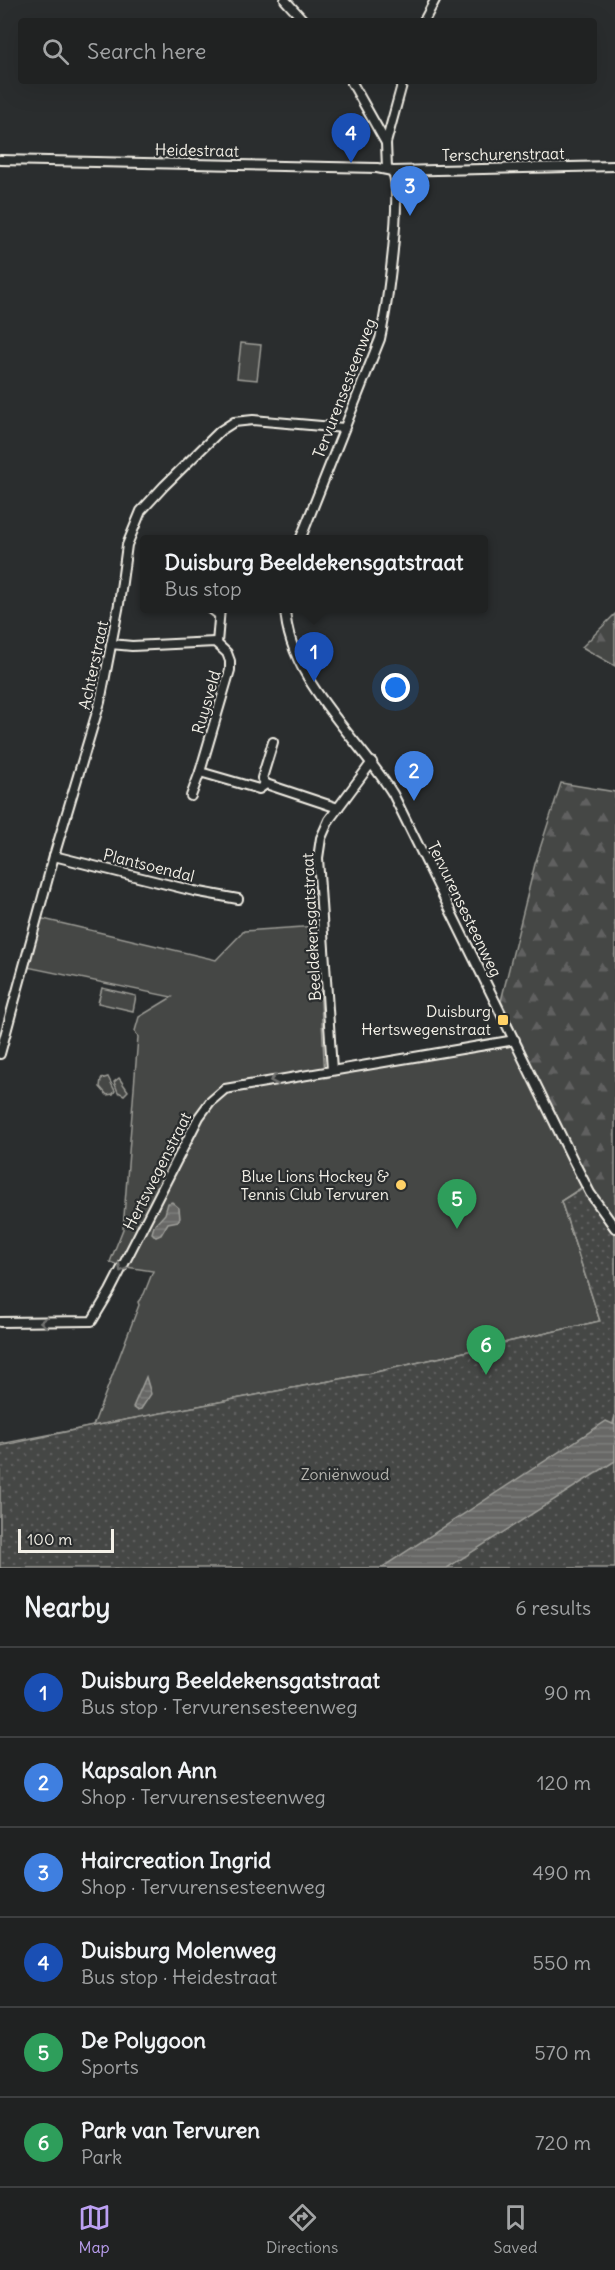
<!DOCTYPE html>
<meta charset="utf-8">
<style>
:root{--surface:#202222;--page:#282a2a;--text:#f1f3f6;--muted:#a2a4a5;--line:#3d3f40;--accent:#bca0f2}
body{margin:0;font-family:Delius,sans-serif;background:var(--page);color:var(--text)}
.scale{position:absolute;left:18px;bottom:15px;width:96px;box-sizing:border-box;padding-left:6px;border:3px solid #f4f1e8;border-top:0;font-size:16px;line-height:21px;white-space:nowrap;color:#f4f1e8;-webkit-text-stroke:4px #2a2d2e;paint-order:stroke}
.you{position:absolute;left:396px;top:688px;width:21px;height:21px;margin:-15px;border:4px solid #fff;border-radius:50%;background:#1a73e8;box-shadow:0 0 0 9px #1a73e833}
.badge{display:grid;place-items:center;width:39px;height:39px;border-radius:50%;background:var(--accent);color:#fff;font-size:20px;font-weight:700}
.pin{position:absolute;translate:-50% -50px;filter:drop-shadow(0 2px 3px #0008)}
.pin::after{content:'';position:absolute;top:32px;width:21px;height:18px;background:inherit;clip-path:polygon(0 0,100% 0,50% 100%)}
.popup{position:absolute;left:140px;top:535px;width:348px;height:78px;box-sizing:border-box;display:grid;place-content:center;border-radius:6px;background:var(--surface);filter:drop-shadow(0 2px 4px #0005);font-size:20px;white-space:nowrap;color:var(--muted)}
.popup b{font-size:22px;color:var(--text)}
.popup::after{content:'';position:absolute;left:50%;top:100%;margin-left:-12px;border:12px solid transparent;border-top-color:var(--surface)}
.list{margin:0;padding:0;list-style:none}
h2{display:flex;justify-content:space-between;align-items:center;height:78px;margin:0;padding:0 24px;font-size:26px}
h2 small{font-size:20px;font-weight:400;color:var(--muted)}
.list li{display:grid;grid-template-columns:39px 1fr auto;gap:18px;align-items:center;box-sizing:border-box;height:90px;padding:0 24px;border-top:2px solid var(--line)}
.list b{display:block;font-size:22px;white-space:nowrap}
.list p{margin:0;font-size:20px;white-space:nowrap;color:var(--muted)}
.list em{font-size:20px;font-style:normal;color:var(--muted)}
.icon{flex:none;width:33px;height:33px;fill:none;stroke:currentColor;stroke-width:2;stroke-linecap:round;stroke-linejoin:round}
.map{position:relative;flex:none;width:615px;height:1568px;overflow:hidden}
.search{position:absolute;background:var(--surface);box-shadow:0 6px 24px #0002;left:18px;right:18px;top:18px;height:66px;display:flex;align-items:center;gap:15px;box-sizing:border-box;padding:0 21px;border-radius:6px;color:var(--muted);font-size:22px}
.sheet{height:618px;background:var(--surface)}
nav{display:flex;justify-content:space-around;align-items:center;box-sizing:border-box;height:84px;border-top:2px solid var(--line);background:var(--surface);font-size:16px;color:var(--muted)}
nav a{display:grid;justify-items:center;gap:3px}
nav .on{color:var(--accent)}
.map>svg:first-child{display:block}
.green{fill:#444645;stroke:#9c9c96;stroke-width:1.5}
.forest{fill:url(#forest-firs);stroke:#9c9c96;stroke-width:1.5}
.park{fill:url(#park-dots);stroke:#9c9c96;stroke-width:1.5}
.water{fill:url(#water-rules);stroke:#9f9f9a;stroke-width:1.5}
.lines{fill:none;stroke-linecap:round;stroke-linejoin:round}
.stream{stroke:#9f9f9a;stroke-width:2}
.minor-casing{stroke:#f4f1e8;stroke-width:12}
.minor{stroke:#2a2d2e;stroke-width:8}
.oneway{stroke:#71726f}
.poi-dot{fill:#ffd166;stroke:#2a2d2e;stroke-width:2}
.labels{text-anchor:middle;dominant-baseline:central;stroke-width:4.5;stroke-linejoin:round;paint-order:stroke}
.street-label{font-size:16px;fill:#f4f1e8;stroke:#2a2d2e}
.poi-label{font-size:16px;fill:#f4f1e8;stroke:#2a2d2e;text-anchor:end}
.park-label{font-size:16px;fill:#b6b5af;stroke:#2a2d2e}
</style>
<div class="map">
<svg width="615" height="1568" viewBox="0 0 615 1568">
<defs>
<pattern id="forest-firs" width="22" height="20" patternUnits="userSpaceOnUse" patternTransform="scale(1.5)"><rect width="22" height="20" fill="#444645"/><path d="M5 1l3.5 6h-7zM16 11l3.5 6h-7z" fill="#606160"/></pattern>
<pattern id="park-dots" width="8" height="8" patternUnits="userSpaceOnUse" patternTransform="scale(1.5)"><rect width="8" height="8" fill="#444645"/><path d="M2 2h.1M6 6h.1" fill="none" stroke="#606160" stroke-width="1.8" stroke-linecap="round"/></pattern>
<pattern id="water-rules" width="6" height="5" patternUnits="userSpaceOnUse" patternTransform="scale(1.5)"><rect width="6" height="5" fill="#676866"/><path d="M0 2.5h6" fill="none" stroke="#7d7e7c"/></pattern>
</defs>
<rect width="100%" height="100%" fill="#2a2d2e"/>
<filter id="ink" filterUnits="userSpaceOnUse"><feTurbulence type="fractalNoise" baseFrequency=".0167" numOctaves="2"/><feDisplacementMap in="SourceGraphic" scale="12" xChannelSelector="R" yChannelSelector="G"/><feConvolveMatrix kernelMatrix="1 2 1 2 8 2 1 2 1" color-interpolation-filters="sRGB"/></filter>
<g filter="url(#ink)">
<g class="green">
<polygon points="241,343 261,345 257,380 237,378"/>
<polygon points="39,918 216,960 244,931 317,926 325,1078 357,1070 512,1046 582,1188 561,1201 600,1321 372,1373 93,1426 139,1305 138,1302 144,1294 153,1271 120,1266 110,1262 123,1229 138,1037 135,1031 139,1017 172,997 27,967"/>
<polygon points="102,988 136,996 133,1011 98,1003"/>
<polygon points="108,1077 115,1091 113,1094 107,1095 100,1087 101,1079"/>
<polygon points="119,1078 128,1091 124,1095 118,1092 114,1082"/>
</g>
<g class="forest">
<polygon points="615,614 615,666 582,647"/>
<polygon points="561,783 615,792 615,1414 0,1568 0,1444 372,1373 600,1321 561,1201 588,1183 501,1001 535,864"/>
</g>
<polygon class="park" points="582,1188 608,1227 615,1234 615,1568 0,1568 0,1446 93,1426 372,1373 600,1321 561,1201"/>
<g class="water">
<polygon points="172,1202 179,1208 180,1218 178,1221 168,1223 161,1235 156,1237 152,1233 154,1226 165,1214 168,1203"/>
<polygon points="146,1377 151,1394 141,1409 137,1410 133,1407"/>
<polygon points="606,1421 615,1425 615,1461 447,1568 381,1568"/>
</g>
<g class="lines">
<polyline class="stream" points="613,1424 615,1417"/>
<defs>
<g id="minor">
<polyline points="285,0 304,21"/>
<polyline points="424,21 435,0"/>
<polyline points="351,81 386,143"/>
<polyline points="0,160 377,168 392,171"/>
<polyline points="387,168 386,143 403,81"/>
<polyline points="392,171 615,166"/>
<path d="M300,540L380,339C386,312 404,191 392,171"/>
<polyline points="210,608 218,614"/>
<path d="M285,608C288,680 358,737 393,794L573,1160L590,1193L615,1228"/>
<polyline points="217,643 220,608"/>
<polyline points="111,644 132,646 215,642 227,653 230,661 230,670 200,772 259,789 266,784 338,808"/>
<polyline points="266,784 262,778 273,742"/>
<polyline points="191,796 200,772"/>
<polyline points="54,856 194,891 238,899"/>
<polyline points="0,1054 54,856 100,702 119,604 127,545 141,511 164,486 220,431 234,422 253,420 344,428"/>
<polyline points="332,1070 318,858 321,838 329,820 372,762"/>
<polyline points="0,1322 92,1321 110,1291 199,1117 210,1102 225,1089 515,1040"/>
</g>
</defs>
<use href="#minor" class="minor-casing"/>
<use href="#minor" class="minor"/>
</g>
<defs><path id="oneway-chevron" d="M-2-3.5L2.5 0L-2 3.5" fill="none" stroke-width="1.6" stroke-linecap="round" stroke-linejoin="round" transform="scale(1.5)"/></defs>
<g class="oneway">
<use href="#oneway-chevron" transform="translate(274 1080) rotate(170)"/>
<use href="#oneway-chevron" transform="translate(122 1268) rotate(118)"/>
<use href="#oneway-chevron" transform="translate(44 1322) rotate(-178)"/>
</g>
</g>
<g class="poi-dot">
<rect x="497" y="1014" width="12" height="12" rx="3"/>
<circle cx="401" cy="1185" r="6"/>
</g>
<g class="labels">
<g class="street-label">
<text transform="translate(197 150) rotate(1)">Heidestraat</text>
<text transform="translate(503 154) rotate(-1)">Terschurenstraat</text>
<text transform="translate(344 388) rotate(-69)">Tervurensesteenweg</text>
<text transform="translate(93 665) rotate(-78)">Achterstraat</text>
<text transform="translate(206 702) rotate(-74)">Ruysveld</text>
<text transform="translate(149 865) rotate(14)">Plantsoendal</text>
<text transform="translate(465 909) rotate(64)">Tervurensesteenweg</text>
<text transform="translate(311 927) rotate(-93)">Beeldekensgatstraat</text>
<text transform="translate(157 1171) rotate(-63)">Hertswegenstraat</text>
</g>
<g class="poi-label">
<text x="491" y="1011">Duisburg<tspan x="491" dy="18">Hertswegenstraat</tspan></text>
<text x="389" y="1176">Blue Lions Hockey &amp;<tspan x="389" dy="18">Tennis Club Tervuren</tspan></text>
</g>
<g class="park-label">
<text x="345" y="1474">Zoniënwoud</text>
</g>
</g>
</svg>
<div class="scale">100 m</div>
<div class="you"></div>
<div class="pin badge" style="left:314px;top:682px;background:#1a4fb4">1</div>
<div class="popup"><b>Duisburg Beeldekensgatstraat</b>Bus stop</div>
<div class="pin badge" style="left:414px;top:801px;background:#3f7fe0">2</div>
<div class="pin badge" style="left:410px;top:216px;background:#3f7fe0">3</div>
<div class="pin badge" style="left:351px;top:163px;background:#1a4fb4">4</div>
<div class="pin badge" style="left:457px;top:1229px;background:#2e9e5b">5</div>
<div class="pin badge" style="left:486px;top:1375px;background:#2e9e5b">6</div>
<div class="search"><svg class="icon" aria-label="search" viewBox="0 0 24 24"><circle cx="10" cy="10" r="6"/><path d="M15 15l6 6"/></svg>Search here</div>
</div>
<section class="sheet">
<h2>Nearby<small>6 results</small></h2>
<ul class="list">
<li><span class="badge" style="background:#1a4fb4">1</span><div><b>Duisburg Beeldekensgatstraat</b><p>Bus stop · Tervurensesteenweg</p></div><em>90 m</em></li>
<li><span class="badge" style="background:#3f7fe0">2</span><div><b>Kapsalon Ann</b><p>Shop · Tervurensesteenweg</p></div><em>120 m</em></li>
<li><span class="badge" style="background:#3f7fe0">3</span><div><b>Haircreation Ingrid</b><p>Shop · Tervurensesteenweg</p></div><em>490 m</em></li>
<li><span class="badge" style="background:#1a4fb4">4</span><div><b>Duisburg Molenweg</b><p>Bus stop · Heidestraat</p></div><em>550 m</em></li>
<li><span class="badge" style="background:#2e9e5b">5</span><div><b>De Polygoon</b><p>Sports</p></div><em>570 m</em></li>
<li><span class="badge" style="background:#2e9e5b">6</span><div><b>Park van Tervuren</b><p>Park</p></div><em>720 m</em></li>
</ul>
</section>
<nav>
<a class="on"><svg class="icon" aria-label="map" viewBox="0 0 24 24"><path d="M3 6l6-2 6 2 6-2v14l-6 2-6-2-6 2zM9 4v14M15 6v14"/></svg>Map</a>
<a><svg class="icon" aria-label="directions" viewBox="0 0 24 24"><path d="M12 3l9 9-9 9-9-9zM9 14v-3h6M13 9l2 2-2 2"/></svg>Directions</a>
<a><svg class="icon" aria-label="saved" viewBox="0 0 24 24"><path d="M7 4h10v16l-5-4-5 4z"/></svg>Saved</a>
</nav>
